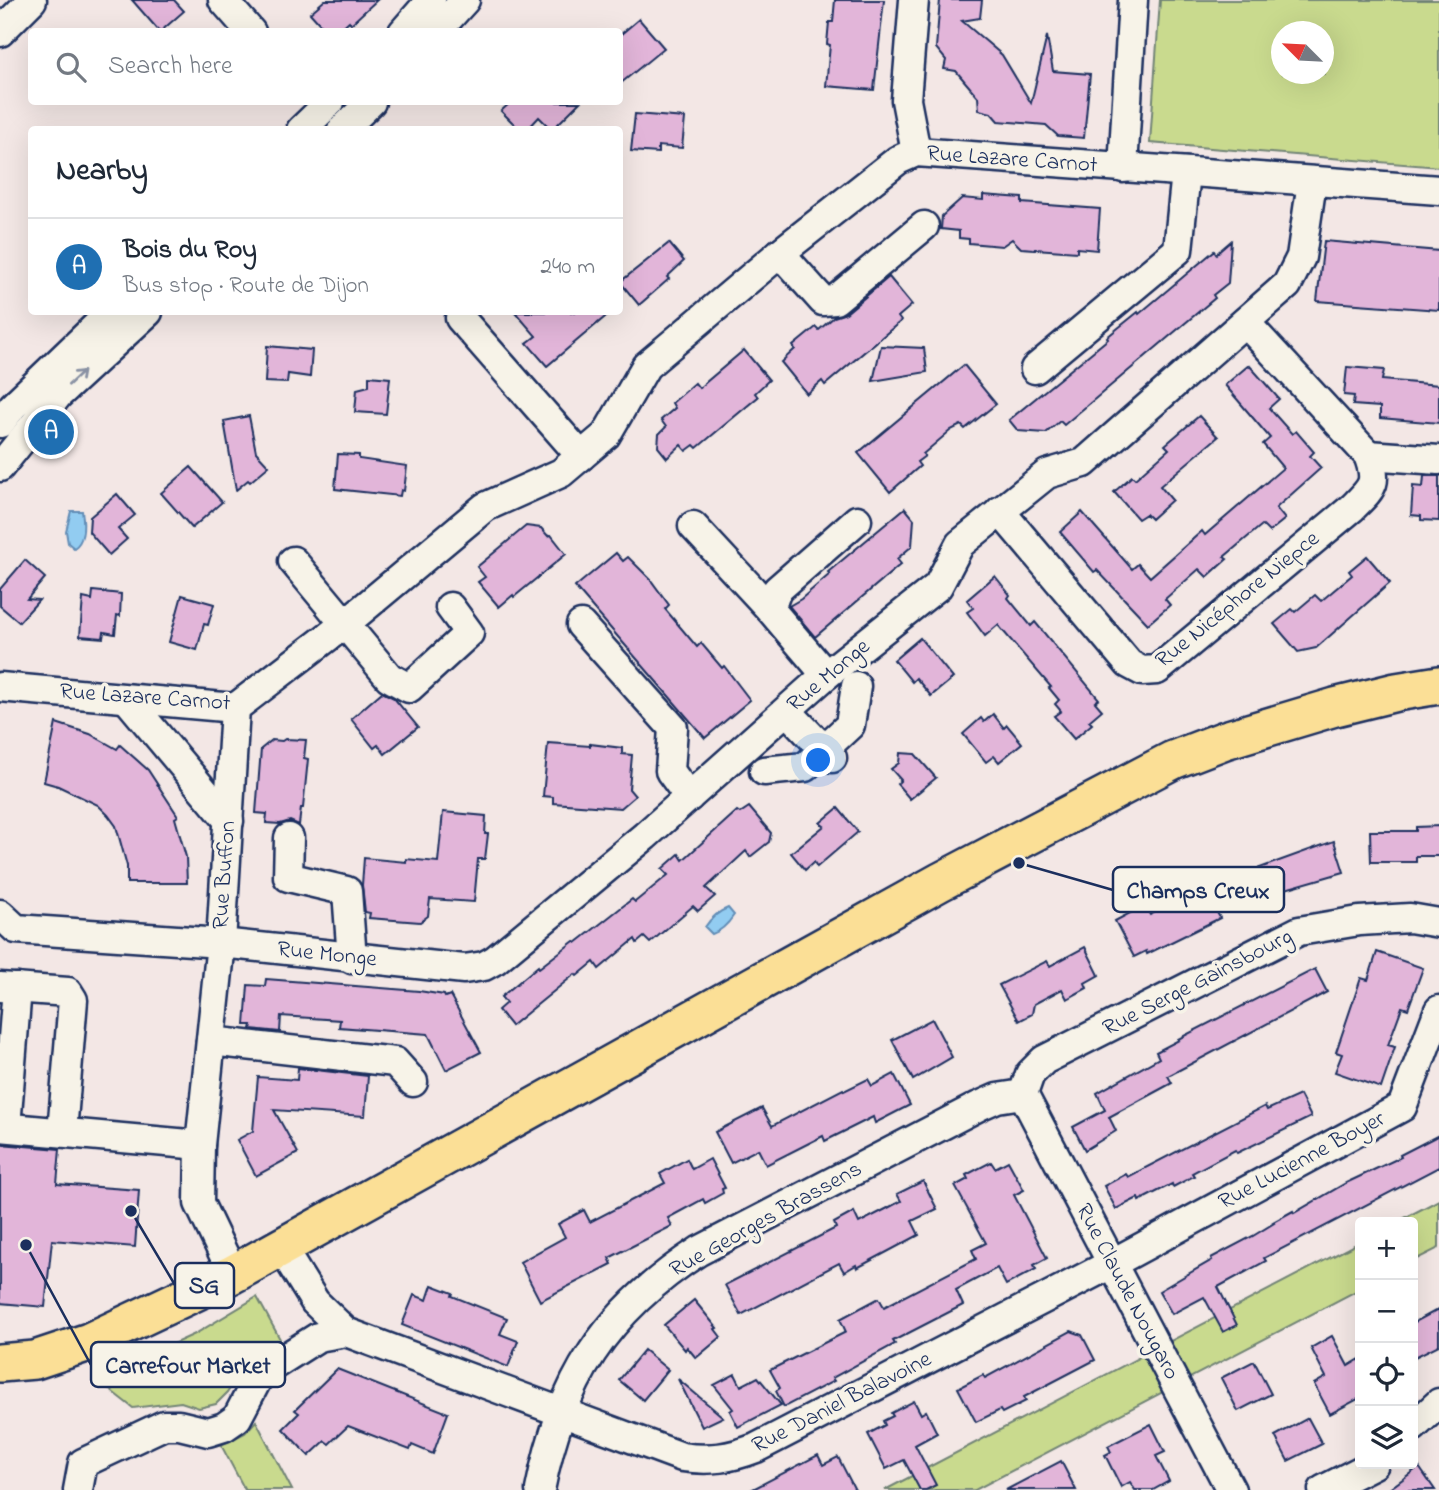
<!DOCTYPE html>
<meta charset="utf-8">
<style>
:root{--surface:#fff;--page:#f2f2f3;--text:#1f2937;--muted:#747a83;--line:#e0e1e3;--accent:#1f6fb2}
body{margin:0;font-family:"Indie Flower",sans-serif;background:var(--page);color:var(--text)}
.controls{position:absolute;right:21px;bottom:21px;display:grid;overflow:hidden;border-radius:7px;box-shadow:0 7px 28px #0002}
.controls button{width:63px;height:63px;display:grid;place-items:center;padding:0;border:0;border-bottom:2px solid var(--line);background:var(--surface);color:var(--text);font:35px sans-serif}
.compass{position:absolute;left:1271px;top:21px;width:63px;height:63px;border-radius:50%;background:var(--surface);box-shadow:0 7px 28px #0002;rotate:294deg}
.you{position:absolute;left:819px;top:761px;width:24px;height:24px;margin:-18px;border:5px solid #fff;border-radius:50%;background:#1a73e8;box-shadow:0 0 0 10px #1a73e833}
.badge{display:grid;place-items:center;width:46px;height:46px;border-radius:50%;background:var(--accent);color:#fff;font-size:23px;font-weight:700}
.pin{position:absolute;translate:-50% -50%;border:4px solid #fff;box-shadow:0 2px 7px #0006}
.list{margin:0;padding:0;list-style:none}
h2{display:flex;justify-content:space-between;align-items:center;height:91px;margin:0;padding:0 28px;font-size:30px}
h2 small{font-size:23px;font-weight:400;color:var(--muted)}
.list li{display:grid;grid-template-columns:46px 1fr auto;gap:21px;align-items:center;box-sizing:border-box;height:98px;padding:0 28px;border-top:2px solid var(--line)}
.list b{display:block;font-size:26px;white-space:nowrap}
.list p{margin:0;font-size:23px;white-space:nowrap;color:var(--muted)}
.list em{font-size:23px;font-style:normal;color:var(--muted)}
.icon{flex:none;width:38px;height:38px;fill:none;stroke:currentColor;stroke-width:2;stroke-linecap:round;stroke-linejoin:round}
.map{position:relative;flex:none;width:1439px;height:1490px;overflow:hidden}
.search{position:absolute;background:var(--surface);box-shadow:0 7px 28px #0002;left:28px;top:28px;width:595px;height:77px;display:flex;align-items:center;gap:18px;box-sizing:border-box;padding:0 24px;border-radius:7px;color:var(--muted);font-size:26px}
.panel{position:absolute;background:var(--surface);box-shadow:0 7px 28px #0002;left:28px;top:126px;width:595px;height:189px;border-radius:7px}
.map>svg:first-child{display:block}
.green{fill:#c9da8e;stroke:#728476;stroke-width:2;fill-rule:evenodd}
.water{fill:#92ccf1;stroke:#628db6;stroke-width:2}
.building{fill:#e2b5d9;stroke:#1b2f5e;stroke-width:2}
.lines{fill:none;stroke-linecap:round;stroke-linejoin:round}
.minor-casing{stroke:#1b2f5e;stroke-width:33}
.major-casing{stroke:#1b2f5e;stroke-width:42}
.minor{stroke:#f7f3e8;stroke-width:28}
.major{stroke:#fbdf96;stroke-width:37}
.oneway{stroke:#8991a3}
.labels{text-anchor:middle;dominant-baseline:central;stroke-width:7;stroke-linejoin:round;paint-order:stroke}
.street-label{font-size:23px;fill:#1b2f5e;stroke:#f7f3e8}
.leader{fill:none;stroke:#1b2f5e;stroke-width:2.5}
.callout-dot{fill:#1b2f5e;stroke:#f7f3e8;stroke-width:2.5}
.callout{fill:#f7f3e8;stroke:#1b2f5e;stroke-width:2.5}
.callout-label{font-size:24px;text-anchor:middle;font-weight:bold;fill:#1b2f5e}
</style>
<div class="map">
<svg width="1439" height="1490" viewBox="0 0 1439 1490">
<rect width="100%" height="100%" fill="#f3e7e5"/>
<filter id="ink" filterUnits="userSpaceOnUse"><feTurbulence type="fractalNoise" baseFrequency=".0143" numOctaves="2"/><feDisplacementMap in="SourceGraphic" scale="14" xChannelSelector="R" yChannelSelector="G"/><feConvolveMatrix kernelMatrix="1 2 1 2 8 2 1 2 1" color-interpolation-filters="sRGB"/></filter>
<g filter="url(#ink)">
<g class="green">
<path d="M1160,0H1439V167L1150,143ZM1282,32H1324V74H1282Z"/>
<polygon points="1439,1200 1439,1248 1413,1261 1413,1222 1397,1222"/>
<polygon points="1360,1242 1360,1289 975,1490 885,1490"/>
<polygon points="257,1297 280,1339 255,1351 227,1393 216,1404 199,1408 181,1402 133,1408 96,1379 195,1334"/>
<polygon points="256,1421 292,1490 245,1490 221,1445 245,1433"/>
</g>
<g class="water">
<path d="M71,511H82C84,523 85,541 74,548L68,543L66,531Z"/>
<path d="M728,908L734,915C728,924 722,931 712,934L705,927C711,918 717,912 728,908Z"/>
</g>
<g class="building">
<polygon points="132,0 174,0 184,11 160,32"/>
<polygon points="325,0 377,0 351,24 349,21 337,32 327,32 310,13"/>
<polygon points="835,0 884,0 874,90 826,86 830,45 827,44 829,22 833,22"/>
<polygon points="940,0 982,0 980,18 962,21 1002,55 1031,103 1047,36 1053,71 1090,74 1084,138 1058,136 1046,125 998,121 991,113 979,110 978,97 956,71 944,69 946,60 936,48"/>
<polygon points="639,19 664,48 620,84 620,35"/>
<polygon points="511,102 580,102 552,130 539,117 527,130 520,130 501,111"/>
<polygon points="635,114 685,118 682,148 658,146 658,153 631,151"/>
<polygon points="983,195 1022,198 1022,203 1100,209 1097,250 1077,248 1077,252 1021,248 1012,239 1002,246 969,243 969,239 959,238 959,231 941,229 942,216 962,198 983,200"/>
<polygon points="1231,241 1228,283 1213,295 1215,298 1064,425 1060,421 1046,433 1018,431 1009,420 1108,339 1107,337 1138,312 1139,314 1214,251 1216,254"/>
<polygon points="1324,241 1439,251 1439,310 1317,301"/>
<polygon points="669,243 684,261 667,277 669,279 639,305 620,282"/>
<polygon points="889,277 912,305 898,317 901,321 825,385 822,381 807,394 781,362 795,349 793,346 816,327 819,330 834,317 846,313"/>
<polygon points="515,312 611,312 547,366 527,343 536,336"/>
<polygon points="267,346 312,350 310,377 288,374 287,383 265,382"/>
<polygon points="881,346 924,348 927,372 873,381"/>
<polygon points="744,350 769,380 755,393 758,397 697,448 694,445 686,451 681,445 667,458 658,447 659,434 666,427 661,420 675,408 672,403 695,383 699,388"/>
<polygon points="964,365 996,404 965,429 961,425 951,430 923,454 925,456 917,462 920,466 890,492 858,453"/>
<polygon points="1249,365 1279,399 1269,408 1292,434 1296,431 1314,452 1310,456 1321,468 1276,508 1285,519 1269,532 1262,525 1224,557 1227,559 1207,577 1199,569 1165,599 1170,605 1148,624 1097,570 1094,572 1060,532 1082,512 1132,569 1138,564 1150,577 1202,531 1205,535 1283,468 1263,444 1270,438 1225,385"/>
<polygon points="1347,367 1384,370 1382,380 1439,385 1439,423 1380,418 1380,407 1353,405 1354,396 1344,395"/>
<polygon points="369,376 390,378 386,414 355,412 357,389 369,386"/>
<polygon points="249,416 256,452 269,466 250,482 248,480 236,490 224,421"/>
<polygon points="1199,416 1218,437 1160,486 1172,500 1151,519 1146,514 1138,519 1114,492 1132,476 1135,479 1169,449 1165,445"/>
<polygon points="338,454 359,455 359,459 407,466 404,491 401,490 400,496 335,489"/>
<polygon points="191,467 222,502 192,528 161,493"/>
<polygon points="1424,476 1439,476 1439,521 1421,520 1421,516 1411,515 1413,486 1423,487"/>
<polygon points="117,494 135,515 118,529 127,539 109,555 89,532 90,517"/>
<polygon points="905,508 914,519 912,546 897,559 901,564 815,637 789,606 801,599 830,574 828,572"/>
<polygon points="526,526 541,528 548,536 551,535 566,554 514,597 513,595 499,607 478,582 485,577 477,567"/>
<polygon points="616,553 623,561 628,557 650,579 669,605 665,609 697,647 701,643 722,668 724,666 750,700 705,738 575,587"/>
<polygon points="1367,556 1390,583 1316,648 1298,652 1274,624 1292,609 1295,612 1315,595 1321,601 1352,575 1349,571"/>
<polygon points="25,560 45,578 27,599 39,600 19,622 0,606 0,589"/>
<polygon points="995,576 1010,595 1008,598 1031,626 1035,622 1099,699 1095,702 1102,710 1089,721 1092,724 1074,739 1054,716 1061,711 1055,704 1059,700 1049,688 1051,687 998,625 985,636 967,612 973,608 967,600"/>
<polygon points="93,591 121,594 120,616 117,615 115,634 104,632 103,638 80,636 83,598 92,600"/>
<polygon points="182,595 214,604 208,625 204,624 197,650 169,642"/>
<polygon points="920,638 953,678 931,696 916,678 912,682 894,660"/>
<polygon points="382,692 394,698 418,727 385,754 378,745 374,748 351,719"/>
<polygon points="993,714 1004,728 1007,725 1022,743 999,762 994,756 986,762 963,734 981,718 984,722"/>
<polygon points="56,723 90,734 117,749 120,745 148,770 178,816 175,818 186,857 187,883 127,883 127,866 116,826 108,815 98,805 58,786 44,782"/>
<polygon points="285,739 306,740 304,758 308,759 303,808 301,808 299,825 290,821 280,824 266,823 267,814 256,813 261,749 272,740 282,741"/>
<polygon points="548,743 590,746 590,744 622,748 622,754 632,755 629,789 635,796 621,808 553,803 553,797 543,796"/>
<polygon points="900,753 915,754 936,778 910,799 897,784 901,780 891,769 899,763"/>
<polygon points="749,807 771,833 769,842 750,857 746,851 706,888 715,896 698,911 693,906 650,943 644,937 637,943 635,939 599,969 594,962 577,976 575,974 511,1026 498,1010 506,1003 501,997 538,966 539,968 574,941 576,943 632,899 635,902 668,875 662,869 679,854 683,860 737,811 740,813"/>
<polygon points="838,808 858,832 817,867 814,862 805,870 791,853 824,826 820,823"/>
<polygon points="443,812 486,816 485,834 488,834 485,859 478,859 474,902 430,899 428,916 420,922 369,918 370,913 365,912 362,885 364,858 406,862 406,859 438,862"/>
<polygon points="1439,826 1439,856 1416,856 1416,862 1371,862 1370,831 1416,831 1416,827"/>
<polygon points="1334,841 1344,872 1254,898 1246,873"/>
<polygon points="1204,887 1220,918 1147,954 1146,951 1134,957 1115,921 1145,905 1150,915"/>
<polygon points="1085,947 1099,975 1085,983 1087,988 1067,999 1062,989 1034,1004 1032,1014 1019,1021 999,985 1047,961 1050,966"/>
<polygon points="1377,952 1423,968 1408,1009 1402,1007 1388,1045 1395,1047 1381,1088 1335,1072 1342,1054 1336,1052 1361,978 1368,980"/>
<polygon points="1315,969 1327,992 1168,1076 1172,1083 1109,1117 1116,1131 1085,1150 1073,1127 1105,1110 1097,1093 1159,1058 1156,1052 1179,1040 1178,1039"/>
<polygon points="266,979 419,991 444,995 445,997 450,995 481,1052 446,1070 428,1034 339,1027 340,1020 281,1016 280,1032 251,1029 252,1025 245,1025 248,985 265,986"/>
<polygon points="932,1019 952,1057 913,1080 892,1040"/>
<polygon points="298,1068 368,1076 365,1116 274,1110 298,1153 256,1176 237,1140 253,1131 258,1077 297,1080"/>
<polygon points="894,1074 910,1105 875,1123 873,1117 825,1141 823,1136 766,1165 758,1149 731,1163 715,1132 762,1108 772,1126 843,1089 844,1091 868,1079 872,1086"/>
<polygon points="1300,1095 1311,1117 1237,1153 1235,1150 1192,1173 1194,1176 1173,1187 1172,1184 1139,1201 1138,1198 1116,1209 1104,1186 1126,1174 1128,1177 1265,1106 1267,1110"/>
<polygon points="1439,1135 1439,1167 1264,1258 1266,1261 1218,1287 1237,1325 1223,1332 1204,1297 1172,1314 1159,1291 1212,1260 1211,1258 1253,1236 1274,1223 1273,1222 1293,1211 1294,1213 1346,1183 1401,1157 1400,1155"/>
<polygon points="0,1144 60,1149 57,1184 139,1190 135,1247 52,1240 45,1307 0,1303"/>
<polygon points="687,1159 692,1169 710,1159 725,1188 722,1189 723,1193 705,1203 703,1199 668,1218 672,1226 609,1258 612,1264 540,1301 520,1262 565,1237 558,1224 584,1210 590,1222 665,1183 660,1174"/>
<polygon points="1008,1161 1024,1190 1014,1195 1047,1258 1034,1265 1036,1269 1006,1285 997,1268 956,1290 963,1305 893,1341 895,1344 832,1378 834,1381 784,1407 776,1391 780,1388 770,1370 846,1332 840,1319 879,1298 884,1307 976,1259 972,1250 986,1243 955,1186 968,1179 966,1175 991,1162 995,1168"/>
<polygon points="923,1181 937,1209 912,1221 919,1235 857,1268 856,1265 844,1272 839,1263 741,1315 725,1285 836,1228 834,1223 854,1212 859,1223 884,1210 901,1201 897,1194"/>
<polygon points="432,1285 453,1293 452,1296 507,1318 500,1334 518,1341 508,1367 402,1325 414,1295 427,1300"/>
<polygon points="694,1300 717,1328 715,1329 721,1337 696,1358 687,1347 685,1350 664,1325"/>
<polygon points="1439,1309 1439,1345 1413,1358 1413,1323"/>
<polygon points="1071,1331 1082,1335 1095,1360 1024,1397 1026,1401 1002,1413 1000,1410 976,1422 958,1388 983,1375 985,1378"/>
<polygon points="1332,1336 1348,1366 1360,1359 1360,1398 1330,1414 1314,1384 1326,1377 1311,1348"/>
<polygon points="644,1350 668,1370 643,1400 619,1380"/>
<polygon points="1254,1361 1271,1394 1238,1411 1221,1378"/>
<polygon points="337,1369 448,1413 433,1454 412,1445 410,1450 348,1426 329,1444 325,1441 309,1456 283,1429 299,1413 295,1410"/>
<polygon points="735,1374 741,1386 758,1377 781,1405 738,1427 730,1411 733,1409 714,1385"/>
<polygon points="678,1379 723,1417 702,1427"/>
<polygon points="914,1401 921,1414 926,1411 937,1433 915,1445 936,1485 926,1490 920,1490 904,1460 886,1469 868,1434 885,1425 883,1421 893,1416 891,1413"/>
<polygon points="1308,1418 1322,1444 1288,1461 1275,1436"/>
<polygon points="1151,1424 1165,1452 1156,1456 1169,1481 1153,1490 1135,1490 1130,1482 1121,1487 1105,1455 1111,1452 1108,1446"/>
<polygon points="818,1455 823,1465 838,1457 855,1490 751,1490"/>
<polygon points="1061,1461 1076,1490 1006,1490"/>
<polygon points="1419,1467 1435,1490 1388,1490"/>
</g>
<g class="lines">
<defs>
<g id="minor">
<polyline points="223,0 251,32"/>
<polyline points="914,0 906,100 916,152"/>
<polyline points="0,32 32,0"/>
<polyline points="403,32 431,0"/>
<polyline points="436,32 465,0"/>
<polyline points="301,130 330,102"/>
<polyline points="342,130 371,102"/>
<polyline points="1123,168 1133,0"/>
<polyline points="780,253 823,301 835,300 924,226"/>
<polyline points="460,318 581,456"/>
<polyline points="1035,369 1178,250 1186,172"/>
<polyline points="0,423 13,406 111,312"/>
<polyline points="1368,455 1439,460"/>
<polyline points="0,467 58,395 148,312"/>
<path d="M1000,511L1129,664L1142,671L1157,670L1352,508C1372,488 1379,484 1368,455L1245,322"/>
<polyline points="693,526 770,609 826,675"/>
<polyline points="293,561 389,677 409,688 469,633 450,607"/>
<polyline points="770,609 777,590 857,520"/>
<polyline points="581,625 673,728 670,771 689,797"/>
<polyline points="0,687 235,708 346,623 485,507 561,473 606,435 646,366 780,253 898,160 916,152 1439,190"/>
<polyline points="127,699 229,821"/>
<polyline points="787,711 832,758"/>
<polyline points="764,771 805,767 850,725 856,686"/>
<polyline points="289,838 288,877 347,891 352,959"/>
<polyline points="0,914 16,929 221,943 464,969 484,966 495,960 645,836 826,675 938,586 960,544 1047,474 1084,463 1287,285 1301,257 1312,182"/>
<polyline points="0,987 68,992 73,1000 62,1132"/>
<polyline points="211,1041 395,1062 413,1082"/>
<polyline points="1023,1094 1030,1074 1044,1060 1299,931 1359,921 1410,918 1439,923"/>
<polyline points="1023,1094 1231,1490"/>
<polyline points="0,1127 200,1145"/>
<polyline points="6,1127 17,988"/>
<polyline points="281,1247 315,1302 346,1332"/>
<polyline points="233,1274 199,1203 200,1145 221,943 235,708"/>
<polyline points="1413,1427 1439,1403"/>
<path d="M78,1490L83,1463L164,1425H179L208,1432L224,1427L237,1418L258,1378L266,1370L318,1337L346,1332L682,1457C710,1461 730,1458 756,1448L1111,1264L1402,1107L1439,1010"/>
<path d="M540,1490C561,1381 605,1312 699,1251L979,1106L997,1098L1023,1094"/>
<polyline points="1323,1490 1374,1464"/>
</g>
<polyline id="major" points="0,1363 35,1360 89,1342 233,1274 940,882 1173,760 1225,740 1335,707 1396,692 1439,685"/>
</defs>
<use href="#minor" class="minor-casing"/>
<use href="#major" class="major-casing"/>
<use href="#minor" class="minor"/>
<use href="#major" class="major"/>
</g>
<defs><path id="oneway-shaft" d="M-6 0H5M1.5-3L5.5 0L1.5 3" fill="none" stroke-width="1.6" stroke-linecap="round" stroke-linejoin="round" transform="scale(1.75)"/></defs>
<use class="oneway" href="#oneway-shaft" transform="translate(76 378) rotate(-43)"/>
</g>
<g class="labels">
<g class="street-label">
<text transform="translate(1012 160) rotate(4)">Rue Lazare Carnot</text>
<text transform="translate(1238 600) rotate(-39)">Rue Nicéphore Niepce</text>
<text transform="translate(829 676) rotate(-40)">Rue Monge</text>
<text transform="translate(145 698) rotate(4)">Rue Lazare Carnot</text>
<text transform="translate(225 875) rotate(-86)">Rue Buffon</text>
<text transform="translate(327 955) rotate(6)">Rue Monge</text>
<text transform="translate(1198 983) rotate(-27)">Rue Serge Gainsbourg</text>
<text transform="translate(1302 1161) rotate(-28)">Rue Lucienne Boyer</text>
<text transform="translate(766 1220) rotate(-29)">Rue Georges Brassens</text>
<text transform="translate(1127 1292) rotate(62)">Rue Claude Nougaro</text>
<text transform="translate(842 1403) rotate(-27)">Rue Daniel Balavoine</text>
</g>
</g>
<path class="leader" d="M1019 863L1113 890M131 1211L175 1285M26 1245L91 1365"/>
<g class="callout-dot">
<circle cx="1019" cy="863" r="7"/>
<circle cx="131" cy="1211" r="7"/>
<circle cx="26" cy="1245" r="7"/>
</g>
<g class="callout">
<rect x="1113" y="867" width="171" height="45" rx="7"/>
<rect x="175" y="1263" width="59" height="45" rx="7"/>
<rect x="91" y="1342" width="194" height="45" rx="7"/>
</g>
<g class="callout-label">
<text x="1198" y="898">Champs Creux</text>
<text x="204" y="1293">SG</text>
<text x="188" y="1373">Carrefour Market</text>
</g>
</svg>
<div class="controls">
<button>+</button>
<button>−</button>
<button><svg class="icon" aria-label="locate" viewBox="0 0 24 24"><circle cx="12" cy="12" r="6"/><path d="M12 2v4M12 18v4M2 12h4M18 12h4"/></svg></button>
<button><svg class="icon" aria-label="layers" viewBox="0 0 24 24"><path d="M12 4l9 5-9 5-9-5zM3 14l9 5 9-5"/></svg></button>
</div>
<svg class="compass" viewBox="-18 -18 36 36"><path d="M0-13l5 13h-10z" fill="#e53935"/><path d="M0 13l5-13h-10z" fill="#747a83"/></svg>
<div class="you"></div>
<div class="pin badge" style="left:51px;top:432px">A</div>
<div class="search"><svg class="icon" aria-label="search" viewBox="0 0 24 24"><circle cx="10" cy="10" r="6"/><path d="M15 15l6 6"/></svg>Search here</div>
<section class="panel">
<h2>Nearby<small></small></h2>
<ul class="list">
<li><span class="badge">A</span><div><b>Bois du Roy</b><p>Bus stop · Route de Dijon</p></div><em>240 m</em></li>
</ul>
</section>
</div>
